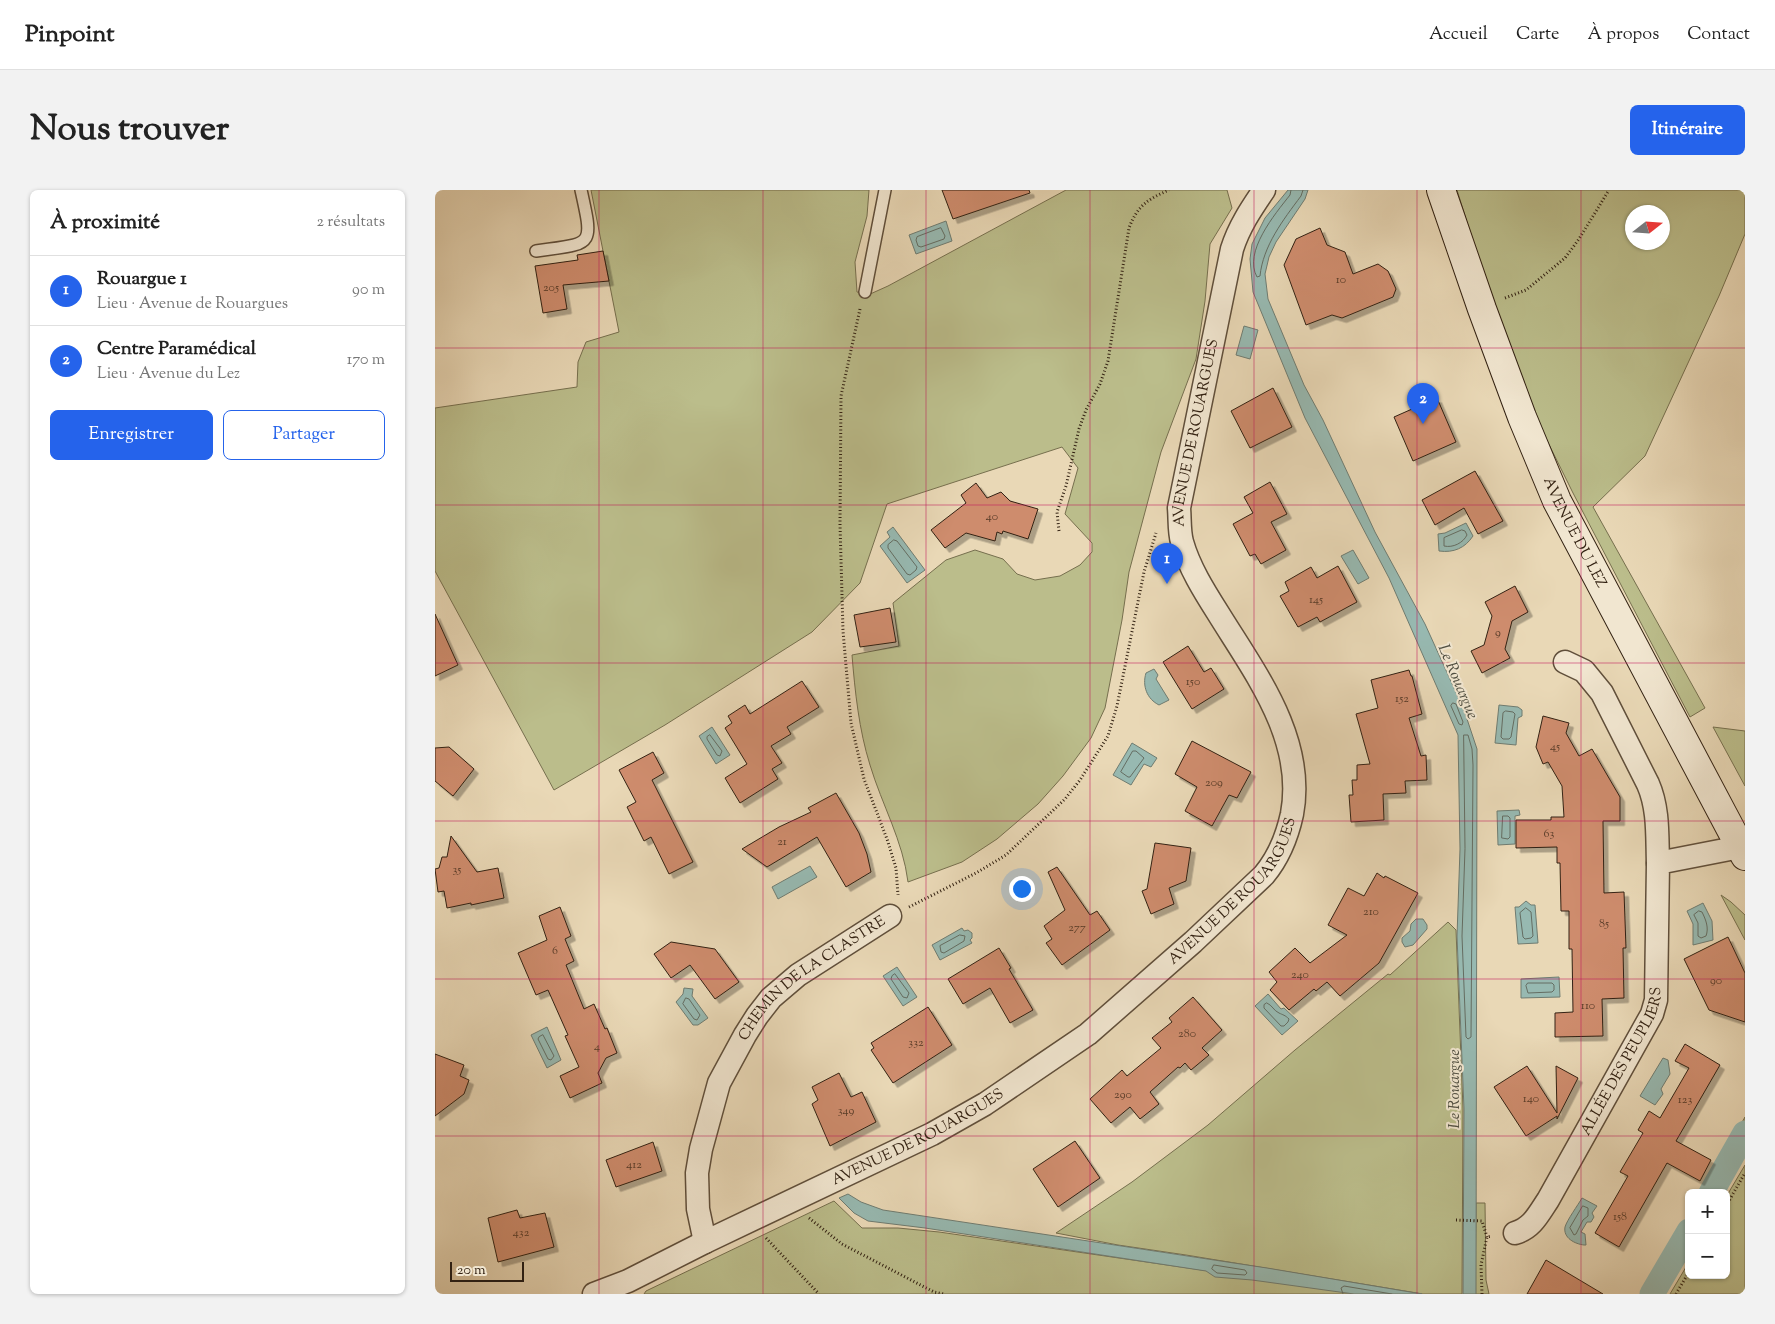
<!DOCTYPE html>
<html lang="fr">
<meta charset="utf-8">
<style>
:root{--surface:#fff;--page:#f2f2f2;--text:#222;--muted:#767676;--line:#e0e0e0;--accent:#2563eb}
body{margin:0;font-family:"Sorts Mill Goudy",serif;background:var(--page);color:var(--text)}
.controls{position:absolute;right:15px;bottom:15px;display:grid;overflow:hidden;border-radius:8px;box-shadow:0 1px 4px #0004}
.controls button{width:45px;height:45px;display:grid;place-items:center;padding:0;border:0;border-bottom:1px solid var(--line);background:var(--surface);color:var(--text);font:25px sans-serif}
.compass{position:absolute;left:1190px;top:15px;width:45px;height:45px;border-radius:50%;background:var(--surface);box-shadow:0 1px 4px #0004;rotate:73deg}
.scale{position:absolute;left:15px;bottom:12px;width:74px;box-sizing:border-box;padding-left:5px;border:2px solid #322112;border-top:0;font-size:14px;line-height:18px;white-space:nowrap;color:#322112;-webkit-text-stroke:4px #f1e6d0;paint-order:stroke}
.you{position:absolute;left:586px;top:698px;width:18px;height:18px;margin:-12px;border:4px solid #fff;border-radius:50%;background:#1a73e8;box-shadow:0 0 0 8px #1a73e833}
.badge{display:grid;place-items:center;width:32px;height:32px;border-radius:50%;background:var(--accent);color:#fff;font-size:16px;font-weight:700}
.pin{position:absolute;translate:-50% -41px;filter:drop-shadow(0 1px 2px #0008)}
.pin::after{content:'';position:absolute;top:26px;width:18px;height:15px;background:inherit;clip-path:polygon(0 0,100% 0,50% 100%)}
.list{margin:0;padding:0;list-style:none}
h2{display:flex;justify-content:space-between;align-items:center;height:65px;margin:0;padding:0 20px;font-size:21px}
h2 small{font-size:16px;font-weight:400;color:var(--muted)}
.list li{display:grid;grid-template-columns:32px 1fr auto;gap:15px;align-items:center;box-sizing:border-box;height:70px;padding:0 20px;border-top:1px solid var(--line)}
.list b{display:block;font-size:19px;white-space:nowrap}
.list p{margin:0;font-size:16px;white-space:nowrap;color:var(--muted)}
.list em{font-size:16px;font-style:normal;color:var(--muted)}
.actions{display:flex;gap:10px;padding:15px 20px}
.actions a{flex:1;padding:11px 0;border:1px solid var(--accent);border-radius:8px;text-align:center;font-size:18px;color:var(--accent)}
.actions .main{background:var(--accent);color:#fff}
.map{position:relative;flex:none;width:1310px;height:1104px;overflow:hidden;border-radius:8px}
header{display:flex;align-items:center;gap:30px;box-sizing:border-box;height:70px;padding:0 25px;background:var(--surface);border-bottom:1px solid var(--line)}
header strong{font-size:24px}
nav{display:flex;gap:28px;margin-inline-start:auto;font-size:18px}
.intro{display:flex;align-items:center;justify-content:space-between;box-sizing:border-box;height:120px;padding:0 30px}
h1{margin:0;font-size:35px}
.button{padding:12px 22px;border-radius:8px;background:var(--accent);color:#fff;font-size:18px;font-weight:700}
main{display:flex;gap:30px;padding:0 30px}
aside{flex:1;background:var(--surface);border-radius:8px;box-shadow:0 1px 4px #0004}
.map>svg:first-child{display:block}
.green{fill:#bbbd8b;stroke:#766f4e;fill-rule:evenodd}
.water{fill:#97b9b1;stroke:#6f7c71}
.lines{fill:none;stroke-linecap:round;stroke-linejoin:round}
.shore{stroke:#646d62;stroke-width:1}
.canal{stroke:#97b9b1;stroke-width:25}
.building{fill:#ce8c6d;stroke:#322112;filter:url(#shadow)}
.lane-casing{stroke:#604f3b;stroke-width:14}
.street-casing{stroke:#604f3b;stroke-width:25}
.secondary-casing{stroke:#322112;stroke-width:30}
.path{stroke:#322112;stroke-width:3;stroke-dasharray:1 2.5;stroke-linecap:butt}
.lane{stroke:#f1e6d0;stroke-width:11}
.street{stroke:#f1e6d0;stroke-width:22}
.secondary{stroke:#f1e6d0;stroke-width:28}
.grid{fill:none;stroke:#c2185b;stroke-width:1;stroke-opacity:0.55}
.labels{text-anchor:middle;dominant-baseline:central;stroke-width:4;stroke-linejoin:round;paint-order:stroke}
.number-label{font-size:12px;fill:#593c29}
.street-label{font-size:15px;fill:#322112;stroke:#f1e6d0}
.water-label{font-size:16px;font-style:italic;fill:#504f42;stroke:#f1e6d0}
</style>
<header>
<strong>Pinpoint</strong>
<nav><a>Accueil</a><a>Carte</a><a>À propos</a><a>Contact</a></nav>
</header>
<div class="intro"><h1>Nous trouver</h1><a class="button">Itinéraire</a></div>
<main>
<aside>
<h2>À proximité<small>2 résultats</small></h2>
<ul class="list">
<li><span class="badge">1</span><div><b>Rouargue 1</b><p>Lieu · Avenue de Rouargues</p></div><em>90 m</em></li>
<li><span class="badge">2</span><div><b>Centre Paramédical</b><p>Lieu · Avenue du Lez</p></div><em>170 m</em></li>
</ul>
<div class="actions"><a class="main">Enregistrer</a><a>Partager</a></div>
</aside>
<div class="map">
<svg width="1310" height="1104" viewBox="0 0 1310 1104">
<defs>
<filter id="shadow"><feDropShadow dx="4.5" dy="4.5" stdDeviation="0" flood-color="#0004"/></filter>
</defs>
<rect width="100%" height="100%" fill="#e9d8b6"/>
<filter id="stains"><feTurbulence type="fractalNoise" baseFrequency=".004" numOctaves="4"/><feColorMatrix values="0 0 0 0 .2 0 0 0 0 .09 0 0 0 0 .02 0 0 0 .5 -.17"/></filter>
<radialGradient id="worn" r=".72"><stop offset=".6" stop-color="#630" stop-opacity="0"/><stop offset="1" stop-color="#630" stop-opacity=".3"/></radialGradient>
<g class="green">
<path d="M156,0H434L432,26L420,72L422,102L433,105L453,96L631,0H792L797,18L775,54L770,111L761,169L726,262L694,382L687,430L670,518L656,548L628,586L603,614L562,649L527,672L473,692C468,651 447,615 435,575C424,540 420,502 417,465L464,456L458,413L511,370L540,360L568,369L582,384L600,390L625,386L645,375L657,362V353L630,324L643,278L627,257L452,314L425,393L377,442L230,535L119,600L0,381V218L142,197L143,172L151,152L184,142Z"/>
<path d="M1022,0H1310V44L1284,106L1210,266L1158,317L1270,518L1255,527L1138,303L1092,210L1049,87ZM1198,22H1228V52H1198Z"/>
<polygon points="1278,537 1310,541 1310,596"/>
<polygon points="1286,705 1296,712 1310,725 1310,750"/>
<polygon points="1013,732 1021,740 1028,919 1027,1104 988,1104 751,1065 683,1055 621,1043 697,992 773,935 860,860 953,784 955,785"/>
<polygon points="1310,927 1310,957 1284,1003 1267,1003"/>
<polygon points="1310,975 1310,1104 1235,1104 1254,1072 1254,1085 1291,1085 1291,1007"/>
<polygon points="399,1011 427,1038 463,1038 504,1042 933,1104 209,1104 211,1101"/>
<polygon points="1041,1013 1050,1013 1051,1090 1054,1104 1040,1104"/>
<polygon points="1254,1025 1254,1055 1226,1104 1209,1104"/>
</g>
<g class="water">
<polygon points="853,0 873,0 870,9 841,52 834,67 830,84 833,109 869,195 888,230 940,342 990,434 1029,520 1042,559 1041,1104 1028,1104 1029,919 1022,746 1025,659 1023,545 954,388 870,228 818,102 815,69 817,54 830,28"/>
<polygon points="511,31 517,51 481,64 474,45"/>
<polygon points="809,136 823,140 815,169 801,165"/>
<path d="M1031,333L1038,346C1030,358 1019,363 1004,361L1003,344L1010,343Z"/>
<polygon points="458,337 490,380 472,393 445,356 455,347 452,342"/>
<polygon points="918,360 934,388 923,394 906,366"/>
<path d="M719,479L723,485L721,489L734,510L724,515C712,509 707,496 711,483Z"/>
<polygon points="1064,515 1083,517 1087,520 1087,526 1083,528 1081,555 1060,553"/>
<polygon points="277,537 295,565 281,574 264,546"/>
<polygon points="697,553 722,568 716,577 709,574 696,595 678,585"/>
<polygon points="1084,620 1085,625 1080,626 1080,654 1063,655 1062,621"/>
<polygon points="375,676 382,687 343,709 337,697"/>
<polygon points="1091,711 1096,715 1100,715 1103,753 1083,754 1080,717 1084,717"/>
<polygon points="1268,713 1277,731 1278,750 1258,755 1258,734 1252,721"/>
<polygon points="981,729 988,729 992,735 992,739 978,755 970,757 967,752 967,748 975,741 976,734"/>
<polygon points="527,738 529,741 533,740 537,743 537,748 535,750 537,753 505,770 497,755"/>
<polygon points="462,777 482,807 468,816 448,786"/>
<polygon points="1124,787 1125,807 1086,808 1086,789"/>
<polygon points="249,798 258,799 257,806 273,828 263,835 258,835 241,812 248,804"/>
<polygon points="833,804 846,819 849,818 863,831 847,845 820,816"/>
<polygon points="112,837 126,870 112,878 96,845"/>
<polygon points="1228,868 1233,870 1235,884 1226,899 1228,904 1220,915 1205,906"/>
<polygon points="413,1004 426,1012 448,1020 832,1078 987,1104 919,1104 817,1090 780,1087 771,1081 490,1038 433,1031 419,1023 404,1008"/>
<path d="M1147,1008L1162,1016L1157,1023L1159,1027L1156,1032H1152L1146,1042L1150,1044L1151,1055H1149C1140,1054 1128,1048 1130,1037C1132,1030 1143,1015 1147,1008Z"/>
</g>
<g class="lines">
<g class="shore">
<path d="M856,0L855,5C840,24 808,62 822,87L825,86C828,56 848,30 866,6L868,0"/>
<polygon points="506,38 510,46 509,49 486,57 483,56 481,50 482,47"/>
<path d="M1027,340L1030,341L1032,345C1028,353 1018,358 1009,356V348Z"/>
<polygon points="459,350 462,351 482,377 481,380 475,385 472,384 453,358 453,355"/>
<polygon points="1018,513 1021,514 1028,532 1027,535 1024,534 1016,516"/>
<polygon points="1071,521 1078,522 1080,524 1076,547 1074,549 1068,549 1066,547 1068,523"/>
<polygon points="275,545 287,561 285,566 282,565 272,549 272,547"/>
<polygon points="1029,545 1033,545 1037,559 1038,575 1036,847 1033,849 1031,847 1027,746 1030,659"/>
<polygon points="698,561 701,561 709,568 695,587 693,587 686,582"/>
<polygon points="1068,626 1073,626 1075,628 1075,647 1073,649 1067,648"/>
<polygon points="1091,718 1096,722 1098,746 1096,748 1090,749 1088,747 1085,723"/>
<path d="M1264,721L1267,722C1271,730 1274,738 1271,746L1266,748L1263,746V733L1259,725Z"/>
<polygon points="525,745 530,746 529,751 509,763 506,762 505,756"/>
<polygon points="460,784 474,803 472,808 468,807 456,789 457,786"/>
<polygon points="1093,793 1117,793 1119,795 1119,800 1117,802 1093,803 1091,796"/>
<polygon points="251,808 254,809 265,825 262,830 259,829 248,814"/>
<path d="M832,813C837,815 839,821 844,823C848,825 850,825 854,829L853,832L849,836H846L829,818V815Z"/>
<polygon points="108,845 119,866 116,870 113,869 103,849 104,847"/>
<polygon points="1148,1016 1153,1018 1153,1026 1148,1030 1141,1044 1139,1045 1135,1038"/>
<polygon points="779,1075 810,1080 812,1083 810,1085 782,1083 777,1079"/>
<polyline points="908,1104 906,1098 909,1096 957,1104"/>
</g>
<g class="canal">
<polyline points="1276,1003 1310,943"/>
<polyline points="1217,1104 1254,1041"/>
</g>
</g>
<g class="building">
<polygon points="507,0 594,0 595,3 518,29"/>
<polygon points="885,38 892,55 910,62 918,84 943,74 953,81 961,99 958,107 907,128 897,125 871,135 849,75 861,49"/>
<polygon points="168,61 174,91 128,95 132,119 108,123 100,76 143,70 142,65"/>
<polygon points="838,198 857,237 815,258 796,221"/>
<polygon points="1002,208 1021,252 978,271 959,227"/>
<polygon points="1040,281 1068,331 1043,344 1029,318 1000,335 987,310"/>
<polygon points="835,292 852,324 836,332 851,360 826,374 820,364 815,366 798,334 818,323 809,307"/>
<polygon points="541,293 552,308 566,302 575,311 603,319 593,349 568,341 567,344 562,342 560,351 531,343 510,358 496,340 531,313 526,305"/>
<polygon points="903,376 922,412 885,432 882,427 863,437 845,406 854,401 850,392 876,377 882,388"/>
<polygon points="1080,396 1093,422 1077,431 1070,459 1075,468 1047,483 1036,461 1049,455 1057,426 1050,412"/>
<polygon points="455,418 461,452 425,457 419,425"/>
<polygon points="0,424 23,475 0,486"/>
<polygon points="753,456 769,482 776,478 789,499 757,519 728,472"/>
<polygon points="974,480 976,486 977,486 987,524 974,528 986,566 991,565 992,590 970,591 971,603 948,604 949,630 916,632 914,605 918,605 917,590 922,590 922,575 935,574 921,524 943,518 936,490"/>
<polygon points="367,491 384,517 352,537 356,544 336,556 347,573 337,579 343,589 305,613 290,588 312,574 290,538 297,533 293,526 310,515 315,524"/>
<polygon points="1108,526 1134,533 1131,543 1144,566 1157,559 1185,607 1185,631 1168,631 1169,703 1189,702 1191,758 1188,758 1189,808 1167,809 1168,846 1120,847 1120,823 1138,822 1137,759 1134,759 1134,721 1126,721 1125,673 1122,673 1122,657 1081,658 1081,630 1116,630 1116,627 1129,627 1127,596 1113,572 1108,574 1101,557"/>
<polygon points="757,551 816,582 802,608 794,605 777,636 750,621 762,597 740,584"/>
<polygon points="14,557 39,579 18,606 0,591 0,558"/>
<polygon points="218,562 229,583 217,590 258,672 234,684 216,647 209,651 192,617 201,612 184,580"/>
<polygon points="401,603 424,643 432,664 436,682 411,697 382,647 332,677 307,659 344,637 376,622 373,618"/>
<polygon points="16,646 42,682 63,678 69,708 36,715 36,713 12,718 9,701 3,702 0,679 4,678 7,667 12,667"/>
<polygon points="720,653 756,658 751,691 734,698 739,714 716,724 707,701 712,699"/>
<polygon points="622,677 655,725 662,721 675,740 627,775 611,753 617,749 609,736 630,720 613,682"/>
<polygon points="942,683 949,688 950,686 983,703 944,773 905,806 892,792 881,801 879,799 854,820 835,800 842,792 834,782 860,758 875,773 912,745 893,735 913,698 929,706"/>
<polygon points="125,717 136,746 130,749 139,771 131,775 149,819 159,814 170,839 172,838 182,863 171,868 163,883 167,893 135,908 125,886 144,877 130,846 133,845 113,800 101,805 83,763 112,750 104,726"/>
<polygon points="1293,747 1310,783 1310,832 1274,820 1249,769"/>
<polygon points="236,752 280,759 304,792 280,809 255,775 236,788 219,764"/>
<polygon points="564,758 576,778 574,779 598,820 575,833 555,798 528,814 513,789"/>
<polygon points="758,807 787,840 767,858 774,865 756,880 750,873 745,878 743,877 715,902 724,914 705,929 695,917 676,933 655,909 687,880 692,886 726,858 717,848 737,832 734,828"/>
<polygon points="493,817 517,855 458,893 436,860 439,858 436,853"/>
<polygon points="1250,854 1285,875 1241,951 1276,970 1265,991 1232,973 1184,1057 1160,1043 1193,986 1185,982 1208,943 1203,940 1214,921 1225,928 1254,878 1240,871"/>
<polygon points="0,864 29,875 25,886 34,890 29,904 0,926"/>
<polygon points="1092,876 1122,923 1121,876 1143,888 1122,929 1122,926 1091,946 1059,897"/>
<polygon points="404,883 416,907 427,902 441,932 395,956 377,914 383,910 377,897"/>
<polygon points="640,951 665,988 623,1017 598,979"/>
<polygon points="218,952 227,981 181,997 171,970"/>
<polygon points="82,1020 85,1028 110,1023 119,1057 63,1072 53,1028"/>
<polygon points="1111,1070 1168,1104 1092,1104"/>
</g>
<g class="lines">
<defs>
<g id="lane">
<path d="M101,61C158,53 159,58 146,0"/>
<polyline points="430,102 450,0"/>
</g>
<g id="street">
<path d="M1130,472L1149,481L1167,503L1213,594C1224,619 1222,647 1223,673"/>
<path id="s1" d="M1080,1043C1097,1038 1103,1025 1113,1010L1217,824L1221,810L1223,673L1305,657"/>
<path id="s2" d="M270,1052L263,1019L262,983L266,959L284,893L310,845L322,826L336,808L363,785L455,726"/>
<path id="s3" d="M159,1104L193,1091L270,1052L497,944L550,914L653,844L758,752L829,685C844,667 852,647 857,624C871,549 820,483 783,423C769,401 754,377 747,352C744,341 745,329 744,318L797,59C804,37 816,19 829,0"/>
</g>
<g id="secondary">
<path id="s4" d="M1006,0L1047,119L1087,227L1122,311L1310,666"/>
</g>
</defs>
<use href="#lane" class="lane-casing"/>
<use href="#street" class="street-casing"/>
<use href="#secondary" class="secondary-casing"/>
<g class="path">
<polyline points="1070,108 1091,100 1130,68 1144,49 1174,0"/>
<polyline points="425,119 406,206 405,334 408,441 416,533 429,589 452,649 461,678 463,705"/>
<path d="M624,341L622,322L631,296L644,239L651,220L665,194L673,171L694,38C702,16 713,9 734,0"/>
<polyline points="474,717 541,683 571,665 630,609 645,590 673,546 682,516 709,382 721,343"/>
<polyline points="1291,1016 1310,983"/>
<polyline points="374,1028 407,1054 499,1102 509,1104"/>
<polyline points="1021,1030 1047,1031 1052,1047"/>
<polyline points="331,1048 384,1104"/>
<polyline points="1047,1104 1046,1075 1052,1047 1057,1046"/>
<polyline points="1241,1104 1254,1082"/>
</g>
<use href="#lane" class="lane"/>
<use href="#street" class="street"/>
<use href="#secondary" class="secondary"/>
</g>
<path class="grid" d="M164,0V1104M328,0V1104M491,0V1104M655,0V1104M819,0V1104M982,0V1104M1146,0V1104M0,158H1310M0,315H1310M0,473H1310M0,631H1310M0,789H1310M0,946H1310"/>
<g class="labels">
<g class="number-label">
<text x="906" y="90">10</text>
<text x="116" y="98">205</text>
<text x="557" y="327">40</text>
<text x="881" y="410">145</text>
<text x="1063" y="443">9</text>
<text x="758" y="492">150</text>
<text x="967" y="509">152</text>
<text x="1120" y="557">45</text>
<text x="779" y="593">209</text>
<text x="1114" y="644">63</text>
<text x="347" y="652">21</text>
<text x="22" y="680">35</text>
<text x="936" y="722">210</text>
<text x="1169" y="734">85</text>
<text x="642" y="738">277</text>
<text x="120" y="761">6</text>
<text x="865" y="785">240</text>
<text x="1281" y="791">90</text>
<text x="1153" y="816">110</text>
<text x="752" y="844">280</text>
<text x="481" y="853">332</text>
<text x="162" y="857">4</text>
<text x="688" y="905">290</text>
<text x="1096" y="909">140</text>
<text x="1250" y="910">123</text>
<text x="411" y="921">349</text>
<text x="199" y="975">412</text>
<text x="1185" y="1027">158</text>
<text x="86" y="1043">432</text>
</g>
<g class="street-label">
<text stroke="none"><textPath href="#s3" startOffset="1275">AVENUE DE ROUARGUES</textPath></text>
<text stroke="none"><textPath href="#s4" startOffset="368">AVENUE DU LEZ</textPath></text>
<text stroke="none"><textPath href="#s3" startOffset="765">AVENUE DE ROUARGUES</textPath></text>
<text stroke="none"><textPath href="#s2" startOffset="306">CHEMIN DE LA CLASTRE</textPath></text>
<text stroke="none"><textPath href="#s1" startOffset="206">ALLÉE DES PEUPLIERS</textPath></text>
<text stroke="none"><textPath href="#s3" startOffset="360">AVENUE DE ROUARGUES</textPath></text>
</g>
<g class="water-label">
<text transform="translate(1022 492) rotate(67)">Le Rouargue</text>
<text transform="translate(1020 899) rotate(-90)">Le Rouargue</text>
</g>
</g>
<rect width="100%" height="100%" filter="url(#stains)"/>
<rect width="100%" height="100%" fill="url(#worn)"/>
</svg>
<div class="controls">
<button>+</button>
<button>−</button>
</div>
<svg class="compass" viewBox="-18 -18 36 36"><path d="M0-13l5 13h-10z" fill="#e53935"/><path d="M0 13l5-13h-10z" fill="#767676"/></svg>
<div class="scale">20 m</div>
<div class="you"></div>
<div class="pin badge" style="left:732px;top:394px">1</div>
<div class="pin badge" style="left:988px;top:234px">2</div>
</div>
</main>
